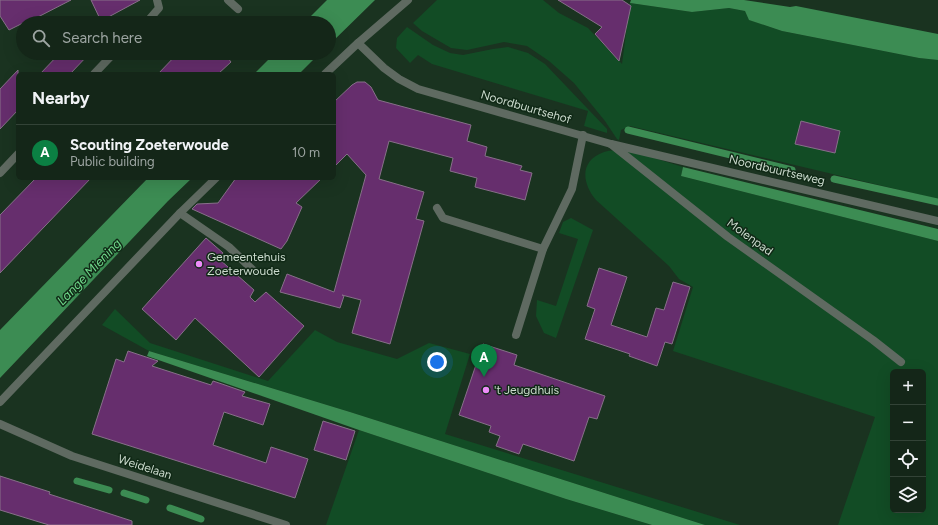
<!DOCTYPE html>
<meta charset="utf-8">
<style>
:root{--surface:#142618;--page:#1d2e21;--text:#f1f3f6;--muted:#9da5a2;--line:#334337;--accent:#0b8043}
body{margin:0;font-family:Figtree,sans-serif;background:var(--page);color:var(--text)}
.controls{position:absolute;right:12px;bottom:12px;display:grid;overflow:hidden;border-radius:6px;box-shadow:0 4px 16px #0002}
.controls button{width:36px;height:36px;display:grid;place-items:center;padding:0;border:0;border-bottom:1px solid var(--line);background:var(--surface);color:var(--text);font:20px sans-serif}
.you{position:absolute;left:437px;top:362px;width:14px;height:14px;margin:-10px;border:3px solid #fff;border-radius:50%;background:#1a73e8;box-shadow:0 0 0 6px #1a73e833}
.badge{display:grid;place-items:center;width:26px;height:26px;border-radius:50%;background:var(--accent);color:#fff;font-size:13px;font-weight:700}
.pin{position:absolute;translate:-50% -33px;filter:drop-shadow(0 1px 2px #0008)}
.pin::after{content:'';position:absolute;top:21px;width:14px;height:12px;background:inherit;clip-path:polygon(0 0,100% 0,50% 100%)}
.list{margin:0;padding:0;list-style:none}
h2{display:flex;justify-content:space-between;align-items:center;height:52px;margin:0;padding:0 16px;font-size:17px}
h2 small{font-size:13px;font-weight:400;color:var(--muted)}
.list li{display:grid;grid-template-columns:26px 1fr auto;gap:12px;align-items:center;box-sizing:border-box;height:56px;padding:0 16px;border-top:1px solid var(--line)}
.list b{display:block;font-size:15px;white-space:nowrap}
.list p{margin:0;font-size:13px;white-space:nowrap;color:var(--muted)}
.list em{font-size:13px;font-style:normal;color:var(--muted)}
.icon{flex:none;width:22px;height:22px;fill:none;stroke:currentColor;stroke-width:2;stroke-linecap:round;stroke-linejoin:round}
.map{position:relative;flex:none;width:938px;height:525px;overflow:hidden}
.search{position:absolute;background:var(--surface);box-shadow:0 4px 16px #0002;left:16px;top:16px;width:320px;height:44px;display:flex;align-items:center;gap:10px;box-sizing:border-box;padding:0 14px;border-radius:22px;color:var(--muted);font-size:15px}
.panel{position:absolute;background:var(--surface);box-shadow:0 4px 16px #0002;left:16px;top:72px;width:320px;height:108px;border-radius:6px}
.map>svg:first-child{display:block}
.green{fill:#124c25;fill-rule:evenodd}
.water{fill:#3c8c53}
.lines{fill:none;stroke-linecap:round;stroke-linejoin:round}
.stream{stroke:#3c8c53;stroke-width:7}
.building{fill:#662e6d;stroke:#877089}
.service{stroke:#5f6a61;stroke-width:8}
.minor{stroke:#5f6a61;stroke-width:8}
.poi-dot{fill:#ed8cf9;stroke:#102916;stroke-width:1.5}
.labels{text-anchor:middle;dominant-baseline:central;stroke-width:3;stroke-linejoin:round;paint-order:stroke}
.street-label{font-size:12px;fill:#cbdacd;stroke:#102916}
.poi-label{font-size:12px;fill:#cbdacd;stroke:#102916;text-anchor:start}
.water-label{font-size:13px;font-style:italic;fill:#6fd98b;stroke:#102916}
</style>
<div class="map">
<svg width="938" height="525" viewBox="0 0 938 525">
<rect width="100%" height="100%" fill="#1a3320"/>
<g class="green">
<polygon points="437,0 543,0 559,13 588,28 622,64 630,3 692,12 729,8 745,11 750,20 782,31 919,58 938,60 938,199 630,126 621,130 619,140 617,139 605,121 574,83 549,61 527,46 504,42 467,50 451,48 422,31 413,23"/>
<polygon points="407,27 433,45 450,53 463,55 493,49 508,47 528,53 545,64 607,129 607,133 584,126 588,111 432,64 418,55 410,63 396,48 397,38"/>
<path d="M625,149L683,167L681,176L938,241V525H838L875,417L673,351L693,287L679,279L669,266L596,200C582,183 579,161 604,152C610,150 618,150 625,149ZM893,372H923V510H893Z"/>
<polygon points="571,218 593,230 556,338 544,333 536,316 537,300 556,306 578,239 559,233 563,222"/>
<polygon points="115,309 150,343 268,381 315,330 337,342 397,359 429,343 470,354 445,434 740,525 705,525 350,412 149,351 102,325"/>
<polygon points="359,430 566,499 652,525 326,525"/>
</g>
<g class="water">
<polygon points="327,0 375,0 329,45 329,23 304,23"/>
<polygon points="631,0 744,0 790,7 796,6 938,34 938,60 919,58 782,31 749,20 745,11 729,8 692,12 630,3"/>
<polygon points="275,53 320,53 299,74 254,74"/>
<polygon points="683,167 938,229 938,241 681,176"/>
<polygon points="148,178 192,178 168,201 0,378 0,330"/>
<polygon points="149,351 350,412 705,525 652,525 566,499 359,430 147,356"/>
</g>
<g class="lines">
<g class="stream">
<polyline points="628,130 792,170"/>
<polyline points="834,179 938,202"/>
<polyline points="77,481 109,490"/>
<polyline points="124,493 146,500"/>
<polyline points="170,508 201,519"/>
</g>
</g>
<g class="building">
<polygon points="0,0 71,0 34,19 23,23 9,30 0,16"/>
<polygon points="91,0 140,0 101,21"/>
<polygon points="558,0 622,0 631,6 619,61 595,34 602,27"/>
<polygon points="60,53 90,53 70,74 40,74"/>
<polygon points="178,53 231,53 227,57 231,62 218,74 158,74"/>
<polygon points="18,70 18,110 0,129 0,89"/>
<polygon points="357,82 365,82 371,87 378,100 471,125 467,141 487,147 485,156 522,166 520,170 532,173 525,200 475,187 477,178 450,171 453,158 389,141 379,179 424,192 416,219 424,221 390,344 352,333 361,300 342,295 344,296 340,308 280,292 287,274 334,292 366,175 347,154 334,167 334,102 352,85"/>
<polygon points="801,121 840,131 835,153 795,144"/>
<polygon points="36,178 91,178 0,273 0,215"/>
<polygon points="236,178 322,178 296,203 302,207 287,241 281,249 192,209 197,204 218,203"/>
<polygon points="206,238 223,253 219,259 254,290 250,297 255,302 266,292 304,326 259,377 195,318 176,340 142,309"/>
<polygon points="599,268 627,277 611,325 647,337 656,308 664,310 673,282 690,287 672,344 665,342 657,366 629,356 630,354 585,339 595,309 587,306"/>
<polygon points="483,344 517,355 514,365 605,396 597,419 589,417 574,461 523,444 519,454 496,446 500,436 489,432 491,426 459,415"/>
<polygon points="128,351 158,361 152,366 211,385 213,381 222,384 245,392 242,396 270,404 263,425 224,412 213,445 266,463 271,447 308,459 295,498 92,434 116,359 124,362"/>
<polygon points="323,421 355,431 346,460 314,450"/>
<polygon points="0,476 50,492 49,494 132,521 132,525 49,525 0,510"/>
</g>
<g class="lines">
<g class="service">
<polyline points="611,144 938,221"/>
<polyline points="437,208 443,218 543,249"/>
<polyline points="180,213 229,247 255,272"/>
</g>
<g class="minor">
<polyline points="228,0 238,9"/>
<polyline points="146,23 159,8 157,0"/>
<polyline points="358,43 384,68 399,79 418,89 611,144 728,237 873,340 901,362"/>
<polyline points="94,74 114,53"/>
<polyline points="325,74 358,43 408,0"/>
<polyline points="0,173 18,154"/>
<polyline points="516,335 543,249 572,189 583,135"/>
<polyline points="0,402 180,213 216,178"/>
<polyline points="0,424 72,456 286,525"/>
</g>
</g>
<g class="poi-dot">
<circle cx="199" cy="264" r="4"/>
<circle cx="486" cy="390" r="4"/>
</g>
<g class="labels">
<g class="street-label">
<text transform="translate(526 107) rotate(16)">Noordbuurtsehof</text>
<text transform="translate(777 170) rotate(13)">Noordbuurtseweg</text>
<text transform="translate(750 237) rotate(36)">Molenpad</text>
<text transform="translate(145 467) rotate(18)">Weidelaan</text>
</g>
<g class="poi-label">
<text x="207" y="257">Gemeentehuis<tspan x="207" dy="14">Zoeterwoude</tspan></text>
<text x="494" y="390">'t Jeugdhuis</text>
</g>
<g class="water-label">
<text transform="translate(89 272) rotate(-46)">Lange Miening</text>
</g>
</g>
</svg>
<div class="controls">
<button>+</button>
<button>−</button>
<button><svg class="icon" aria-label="locate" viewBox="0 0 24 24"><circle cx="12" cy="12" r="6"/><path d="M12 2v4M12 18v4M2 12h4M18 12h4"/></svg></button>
<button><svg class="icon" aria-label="layers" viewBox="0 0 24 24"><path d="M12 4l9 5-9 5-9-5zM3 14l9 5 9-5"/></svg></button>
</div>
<div class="you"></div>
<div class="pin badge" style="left:484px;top:377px">A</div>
<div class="search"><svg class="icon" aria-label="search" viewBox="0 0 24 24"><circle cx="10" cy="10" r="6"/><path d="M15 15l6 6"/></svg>Search here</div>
<section class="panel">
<h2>Nearby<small></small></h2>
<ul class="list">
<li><span class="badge">A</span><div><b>Scouting Zoeterwoude</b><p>Public building</p></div><em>10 m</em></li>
</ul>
</section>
</div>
